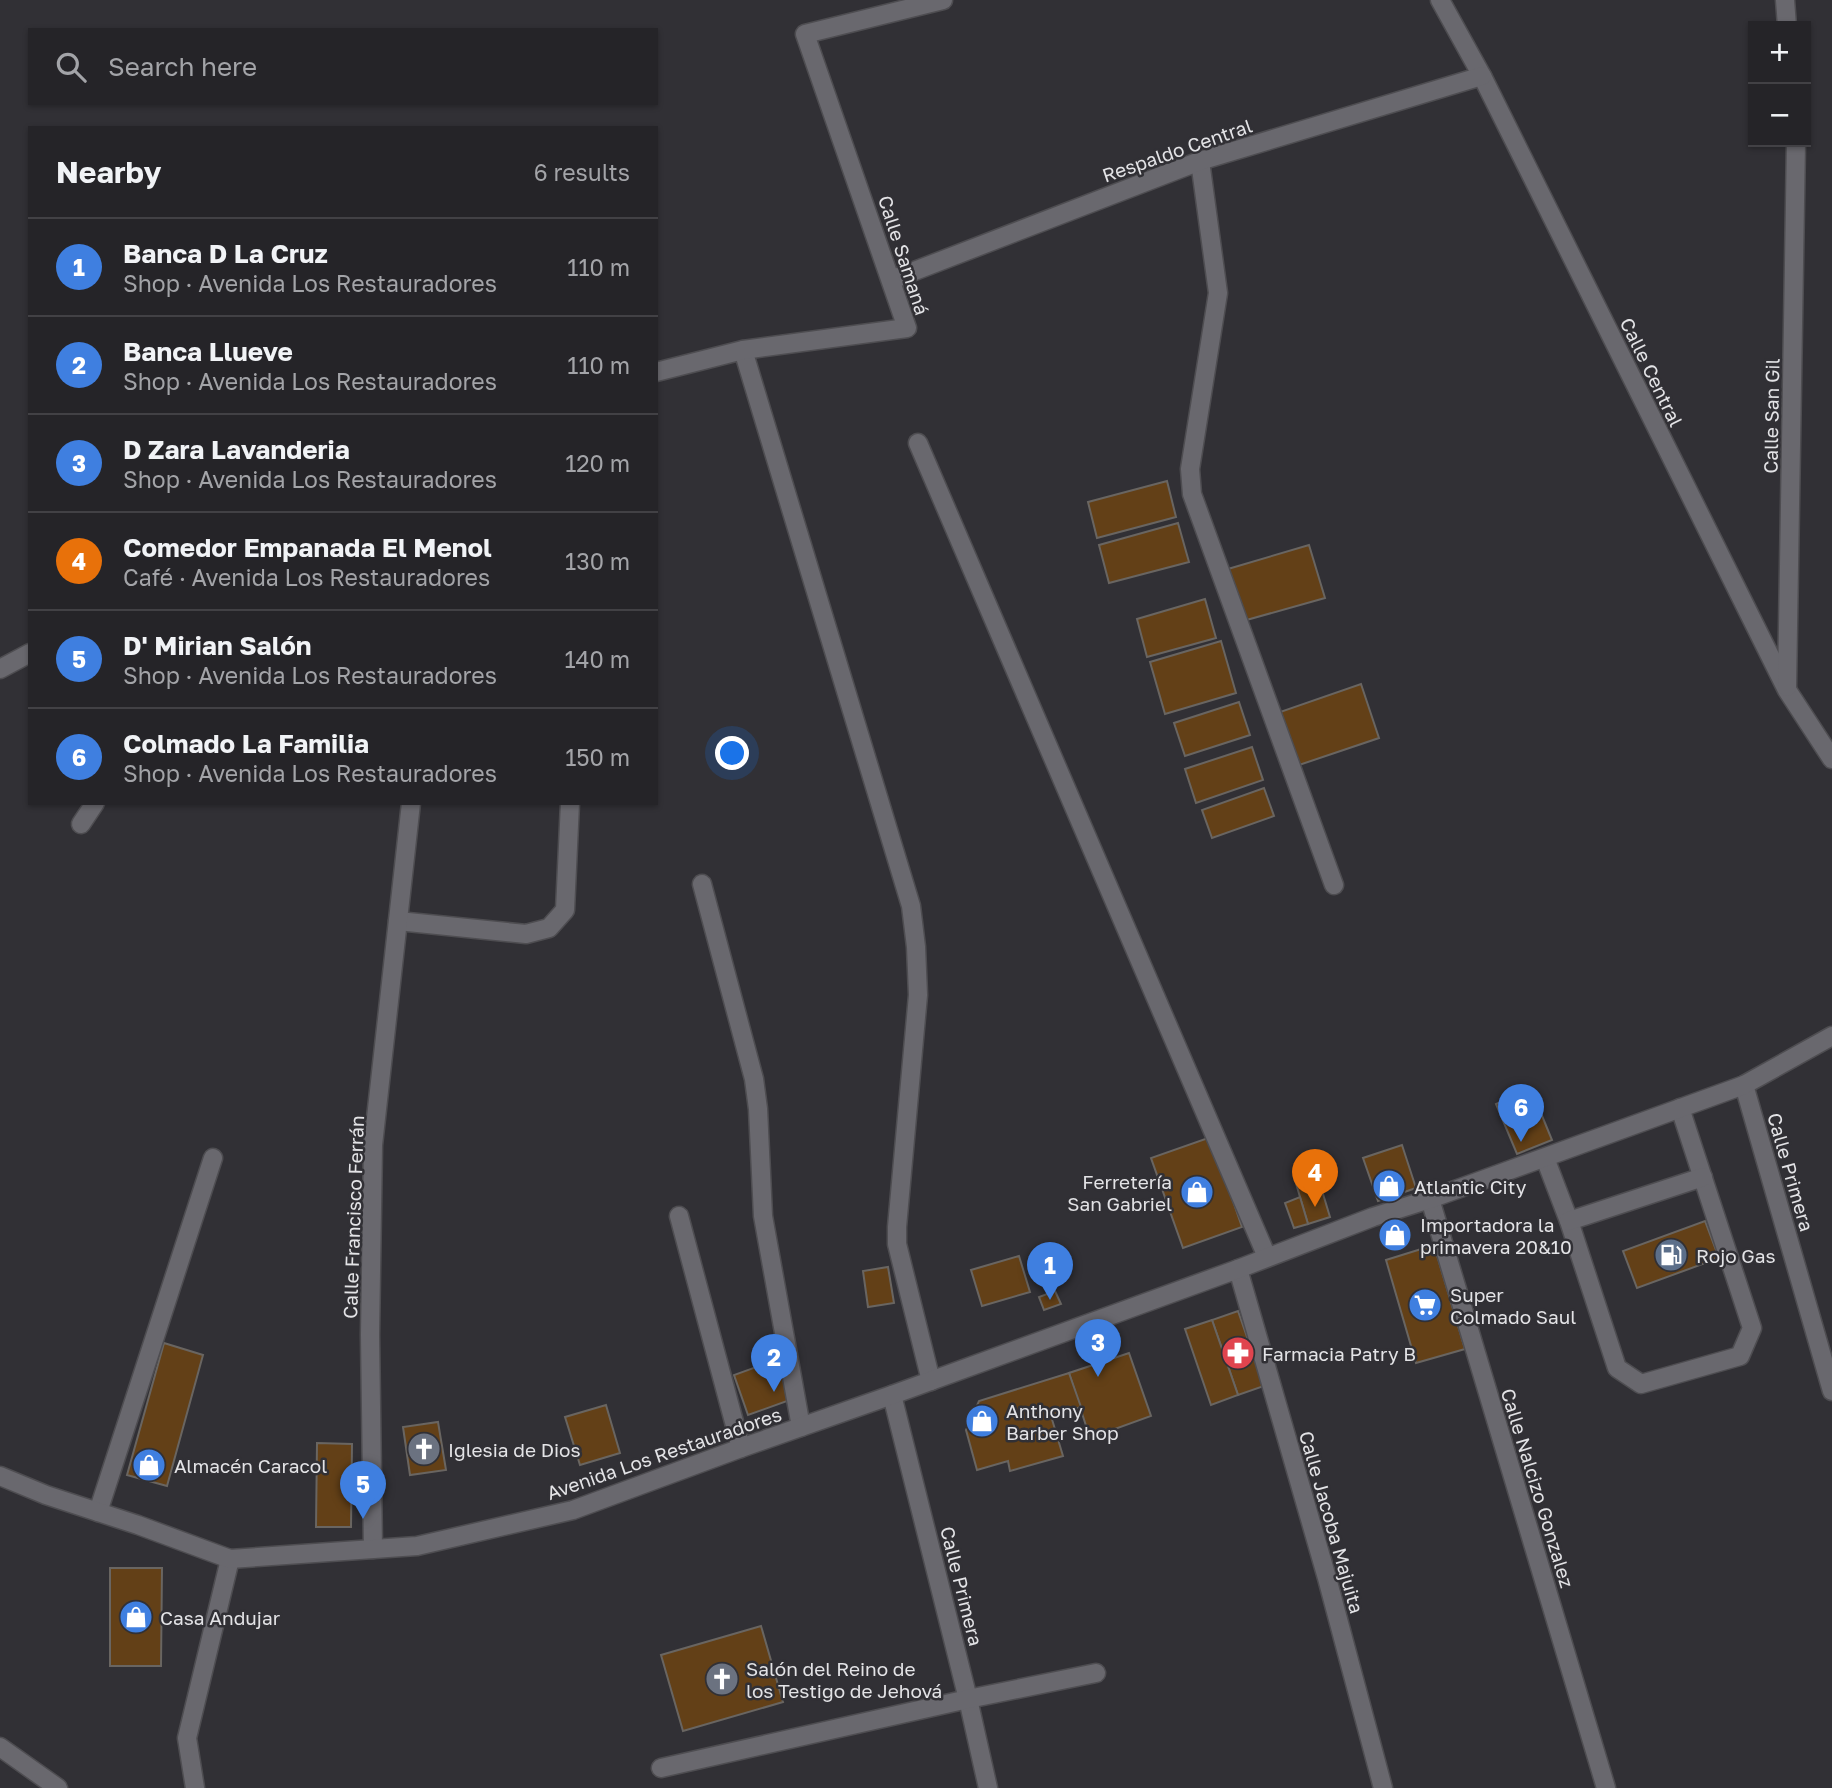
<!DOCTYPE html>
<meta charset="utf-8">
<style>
:root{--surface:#252428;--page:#313034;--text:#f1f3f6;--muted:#a3a4a8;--line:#424145;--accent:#2ed4aa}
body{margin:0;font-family:"Golos Text",sans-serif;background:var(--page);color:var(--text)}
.controls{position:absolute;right:21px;top:21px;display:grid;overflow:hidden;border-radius:0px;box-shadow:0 2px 5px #0004}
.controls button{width:63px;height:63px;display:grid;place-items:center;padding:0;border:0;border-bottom:2px solid var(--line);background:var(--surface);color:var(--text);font:35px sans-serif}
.you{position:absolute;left:733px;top:754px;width:24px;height:24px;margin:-18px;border:5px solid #fff;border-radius:50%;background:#1a73e8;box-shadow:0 0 0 10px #1a73e833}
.badge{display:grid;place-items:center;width:46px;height:46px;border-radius:50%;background:var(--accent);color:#fff;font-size:23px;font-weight:700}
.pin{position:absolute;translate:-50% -58px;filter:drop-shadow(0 2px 4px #0008)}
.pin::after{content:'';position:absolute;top:37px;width:24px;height:21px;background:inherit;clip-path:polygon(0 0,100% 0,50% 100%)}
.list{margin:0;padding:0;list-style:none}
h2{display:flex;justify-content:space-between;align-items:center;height:91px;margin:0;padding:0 28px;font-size:30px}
h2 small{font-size:23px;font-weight:400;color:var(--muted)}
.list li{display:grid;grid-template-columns:46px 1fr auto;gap:21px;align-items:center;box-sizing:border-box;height:98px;padding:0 28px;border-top:2px solid var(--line)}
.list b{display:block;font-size:26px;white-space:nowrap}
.list p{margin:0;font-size:23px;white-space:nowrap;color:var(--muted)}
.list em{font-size:23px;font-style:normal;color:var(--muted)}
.icon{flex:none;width:38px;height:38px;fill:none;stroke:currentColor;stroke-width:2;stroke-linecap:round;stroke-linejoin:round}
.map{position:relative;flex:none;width:1832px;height:1788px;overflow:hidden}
.search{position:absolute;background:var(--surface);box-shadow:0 2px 5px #0004;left:28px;top:28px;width:630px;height:77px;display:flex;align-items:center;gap:18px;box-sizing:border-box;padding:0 24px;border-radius:0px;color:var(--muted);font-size:26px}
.panel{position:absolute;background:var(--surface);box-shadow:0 2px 5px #0004;left:28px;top:126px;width:630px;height:679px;border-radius:0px}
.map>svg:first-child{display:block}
.building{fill:#634017;stroke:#696561;stroke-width:2}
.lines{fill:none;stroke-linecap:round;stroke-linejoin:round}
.service-casing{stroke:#4e4d51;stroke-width:21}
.minor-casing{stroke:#4e4d51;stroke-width:21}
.tertiary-casing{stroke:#4e4d51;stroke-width:21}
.service{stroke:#69686e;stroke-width:18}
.minor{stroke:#69686e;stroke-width:18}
.tertiary{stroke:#69686e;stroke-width:18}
.labels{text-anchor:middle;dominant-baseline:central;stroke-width:5;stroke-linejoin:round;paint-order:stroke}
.street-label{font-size:19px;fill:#e3e3e6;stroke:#313035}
.poi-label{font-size:19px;fill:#e3e3e6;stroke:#313035;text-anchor:start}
</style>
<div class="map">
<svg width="1832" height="1788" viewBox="0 0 1832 1788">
<rect width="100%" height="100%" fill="#313035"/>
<g class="building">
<polygon points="1167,481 1176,517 1097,538 1088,502"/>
<polygon points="1178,523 1189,562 1109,583 1099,545"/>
<polygon points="1309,545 1325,598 1243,621 1228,569"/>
<polygon points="1205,599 1216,638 1147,657 1137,619"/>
<polygon points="1221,641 1236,693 1165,714 1150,662"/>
<polygon points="1361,684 1379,738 1299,765 1280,712"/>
<polygon points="1239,702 1250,735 1185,756 1174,723"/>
<polygon points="1252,747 1263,780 1196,803 1185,769"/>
<polygon points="1264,788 1274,816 1212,838 1202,810"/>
<polygon points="1531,1089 1552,1140 1517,1154 1496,1104"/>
<polygon points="1211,1137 1242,1227 1183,1248 1151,1158"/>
<polygon points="1402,1145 1416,1188 1378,1201 1363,1158"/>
<polygon points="1317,1174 1330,1217 1308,1224 1295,1180"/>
<polygon points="1300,1197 1308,1224 1294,1228 1285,1203"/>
<polygon points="1705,1221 1719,1258 1637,1288 1623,1251"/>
<polygon points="1434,1245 1465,1349 1416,1363 1386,1260"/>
<polygon points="1019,1256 1030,1292 982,1306 971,1270"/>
<polygon points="888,1267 894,1303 868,1307 863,1271"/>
<polygon points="1055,1291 1061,1304 1044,1310 1039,1297"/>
<polygon points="1238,1311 1264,1386 1238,1395 1212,1320"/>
<polygon points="1212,1320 1238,1395 1211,1405 1185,1329"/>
<polygon points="164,1343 203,1355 167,1486 127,1475"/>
<polygon points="1129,1353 1151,1416 1090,1438 1069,1373"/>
<polygon points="776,1360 790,1400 748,1415 734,1375"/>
<polygon points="1069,1373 1081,1407 1051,1416 1063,1456 1010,1471 1008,1461 977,1470 966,1430 979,1401"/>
<polygon points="606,1405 620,1453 580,1465 565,1417"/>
<polygon points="438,1422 446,1470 410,1475 403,1427"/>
<polygon points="317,1443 352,1444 351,1527 316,1527"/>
<polygon points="110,1568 162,1568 161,1666 110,1666"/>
<polygon points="761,1626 783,1702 683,1731 661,1655"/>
</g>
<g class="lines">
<defs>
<g id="service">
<polyline points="81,824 95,803"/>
<polyline points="702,884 754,1079 758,1109 763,1216 801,1427"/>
<polyline points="398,921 526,934 549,928 565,910 570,803"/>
<polyline points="1545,1158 1569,1221 1617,1368 1641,1384 1740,1356 1752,1328 1680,1108"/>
<polyline points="679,1216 741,1448"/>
<polyline points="1569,1221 1703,1177"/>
<polyline points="98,1512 213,1158"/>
<polyline points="373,1549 370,1335 373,1145 411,803"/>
<polyline points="195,1788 187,1738 230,1559"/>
</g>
<g id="minor">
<polyline points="1440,0 1482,76 1787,690 1832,759"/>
<polyline points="1785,0 1787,26"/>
<polyline points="1200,161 1218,293 1190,469 1192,494 1334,885"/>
<polyline points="891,280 1200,161 1482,76"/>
<polyline points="743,350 911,906 916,947 918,995 897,1227 897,1244 931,1381"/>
<polyline points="656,372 743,350 907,328 805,34 943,0"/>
<polyline points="918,443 1267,1257"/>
<polyline points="0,669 30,653"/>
<polyline points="1787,687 1796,142"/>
<polyline points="1744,1085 1832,1391"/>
<polyline points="1430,1199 1606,1788"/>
<polyline points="1238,1269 1327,1578 1383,1788"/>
<polyline points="892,1395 968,1699 988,1788"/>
<polyline points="0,1747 58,1788"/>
<polyline points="661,1768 968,1699 1096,1673"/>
</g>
<polyline id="tertiary" points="0,1476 46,1495 138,1525 230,1559 417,1546 573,1510 741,1448 892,1395 1238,1269 1373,1217 1430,1199 1744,1085 1832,1036"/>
</defs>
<use href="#service" class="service-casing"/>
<use href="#minor" class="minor-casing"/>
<use href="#tertiary" class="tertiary-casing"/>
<use href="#service" class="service"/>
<use href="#minor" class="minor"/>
<use href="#tertiary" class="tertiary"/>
</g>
<defs>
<symbol id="shop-disc" viewBox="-11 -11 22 22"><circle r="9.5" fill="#3f7fe0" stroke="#313035"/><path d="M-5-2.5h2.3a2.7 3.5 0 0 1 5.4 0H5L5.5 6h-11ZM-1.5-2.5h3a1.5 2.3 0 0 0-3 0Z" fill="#fff"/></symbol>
<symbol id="fuel-disc" viewBox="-11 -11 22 22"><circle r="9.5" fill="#5c6f8a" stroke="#313035"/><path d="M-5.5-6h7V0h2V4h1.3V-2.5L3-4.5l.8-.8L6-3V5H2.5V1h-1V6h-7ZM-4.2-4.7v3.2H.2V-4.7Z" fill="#fff"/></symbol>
<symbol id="supermarket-disc" viewBox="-11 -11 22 22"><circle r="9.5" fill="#3f7fe0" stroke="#313035"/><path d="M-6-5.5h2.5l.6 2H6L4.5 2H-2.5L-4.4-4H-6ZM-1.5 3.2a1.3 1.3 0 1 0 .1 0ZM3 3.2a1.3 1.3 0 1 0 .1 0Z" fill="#fff"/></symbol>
<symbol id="pharmacy-disc" viewBox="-11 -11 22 22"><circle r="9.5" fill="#e0444e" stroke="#313035"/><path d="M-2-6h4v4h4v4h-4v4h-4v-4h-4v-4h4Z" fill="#fff"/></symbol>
<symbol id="church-disc" viewBox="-11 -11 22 22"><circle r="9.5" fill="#6b7280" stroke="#313035"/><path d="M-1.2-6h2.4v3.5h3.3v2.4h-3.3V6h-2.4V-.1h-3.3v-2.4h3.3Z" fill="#fff"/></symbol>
</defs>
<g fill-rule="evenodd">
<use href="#shop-disc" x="1370" y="1167" width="38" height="38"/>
<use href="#shop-disc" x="1178" y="1173" width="38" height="38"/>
<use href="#shop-disc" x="1376" y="1216" width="38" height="38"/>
<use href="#fuel-disc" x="1652" y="1236" width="38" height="38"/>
<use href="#supermarket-disc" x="1406" y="1286" width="38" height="38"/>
<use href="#pharmacy-disc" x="1219" y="1334" width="38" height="38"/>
<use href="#shop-disc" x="963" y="1402" width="38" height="38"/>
<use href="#church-disc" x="405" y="1430" width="38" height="38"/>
<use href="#shop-disc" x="130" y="1446" width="38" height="38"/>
<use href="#shop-disc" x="117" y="1598" width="38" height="38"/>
<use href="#church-disc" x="703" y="1660" width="38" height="38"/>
</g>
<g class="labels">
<g class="street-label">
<text transform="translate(1177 150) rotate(-19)">Respaldo Central</text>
<text transform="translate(904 255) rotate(72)">Calle Samaná</text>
<text transform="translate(1652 372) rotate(64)">Calle Central</text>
<text transform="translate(1771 416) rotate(-89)">Calle San Gil</text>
<text transform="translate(1791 1172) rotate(74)">Calle Primera</text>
<text transform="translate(353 1217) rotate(-88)">Calle Francisco Ferrán</text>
<text transform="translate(664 1453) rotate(-19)">Avenida Los Restauradores</text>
<text transform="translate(1538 1488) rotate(73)">Calle Nalcizo Gonzalez</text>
<text transform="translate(1332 1522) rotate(74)">Calle Jacoba Majuita</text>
<text transform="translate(962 1586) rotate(76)">Calle Primera</text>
</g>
<g class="poi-label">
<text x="1172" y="1181" text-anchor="end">Ferretería<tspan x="1172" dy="22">San Gabriel</tspan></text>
<text x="1414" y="1186">Atlantic City</text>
<text x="1420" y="1224">Importadora la<tspan x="1420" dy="22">primavera 20&amp;10</tspan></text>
<text x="1696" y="1255">Rojo Gas</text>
<text x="1450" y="1294">Super<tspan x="1450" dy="22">Colmado Saul</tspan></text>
<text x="1262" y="1353">Farmacia Patry B</text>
<text x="1006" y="1410">Anthony<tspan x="1006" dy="22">Barber Shop</tspan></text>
<text x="448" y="1449">Iglesia de Dios</text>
<text x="174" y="1465">Almacén Caracol</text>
<text x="160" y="1617">Casa Andujar</text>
<text x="746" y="1668">Salón del Reino de<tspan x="746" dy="22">los Testigo de Jehová</tspan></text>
</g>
</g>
</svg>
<div class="controls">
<button>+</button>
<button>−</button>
</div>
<div class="you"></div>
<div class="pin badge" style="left:1050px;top:1300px;background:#3f7fe0">1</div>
<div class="pin badge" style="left:774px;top:1392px;background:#3f7fe0">2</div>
<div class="pin badge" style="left:1098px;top:1377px;background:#3f7fe0">3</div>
<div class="pin badge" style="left:1315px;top:1207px;background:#e8710a">4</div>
<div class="pin badge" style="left:363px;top:1519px;background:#3f7fe0">5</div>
<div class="pin badge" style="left:1521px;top:1142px;background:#3f7fe0">6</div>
<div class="search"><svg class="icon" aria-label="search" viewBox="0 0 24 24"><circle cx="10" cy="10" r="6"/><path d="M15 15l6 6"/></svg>Search here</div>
<section class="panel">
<h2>Nearby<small>6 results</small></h2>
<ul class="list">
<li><span class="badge" style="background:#3f7fe0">1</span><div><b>Banca D La Cruz</b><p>Shop · Avenida Los Restauradores</p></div><em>110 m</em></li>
<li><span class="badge" style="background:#3f7fe0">2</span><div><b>Banca Llueve</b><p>Shop · Avenida Los Restauradores</p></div><em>110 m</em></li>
<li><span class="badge" style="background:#3f7fe0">3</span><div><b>D Zara Lavanderia</b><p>Shop · Avenida Los Restauradores</p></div><em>120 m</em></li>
<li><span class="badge" style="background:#e8710a">4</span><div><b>Comedor Empanada El Menol</b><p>Café · Avenida Los Restauradores</p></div><em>130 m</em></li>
<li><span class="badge" style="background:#3f7fe0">5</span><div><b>D' Mirian Salón</b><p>Shop · Avenida Los Restauradores</p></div><em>140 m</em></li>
<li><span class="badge" style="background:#3f7fe0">6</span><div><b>Colmado La Familia</b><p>Shop · Avenida Los Restauradores</p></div><em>150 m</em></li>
</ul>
</section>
</div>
